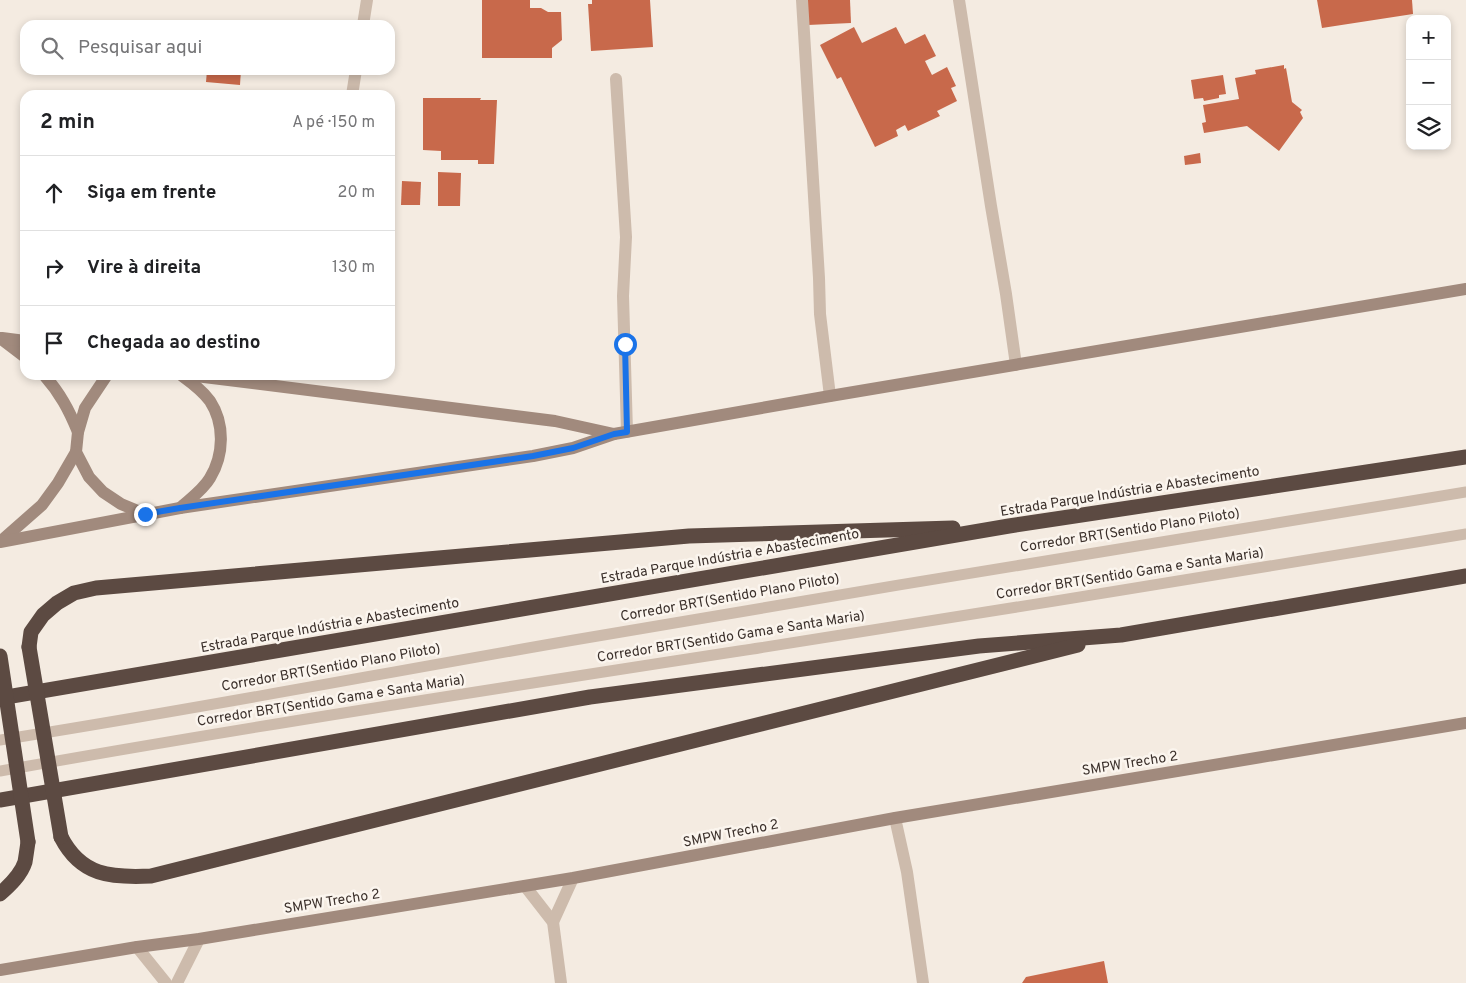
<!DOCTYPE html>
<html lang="pt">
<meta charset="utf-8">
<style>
:root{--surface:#fff;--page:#f2f2f2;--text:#202124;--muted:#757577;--line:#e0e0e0}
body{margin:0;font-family:Overpass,sans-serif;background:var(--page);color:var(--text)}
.controls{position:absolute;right:15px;top:15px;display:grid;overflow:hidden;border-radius:10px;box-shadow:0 2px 8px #0003}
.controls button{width:45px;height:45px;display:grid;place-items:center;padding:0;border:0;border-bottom:1px solid var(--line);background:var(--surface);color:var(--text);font:25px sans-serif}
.stop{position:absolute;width:15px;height:15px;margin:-11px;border:4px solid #1a73e8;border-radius:50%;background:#fff}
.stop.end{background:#1a73e8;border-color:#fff;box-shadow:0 1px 5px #0008}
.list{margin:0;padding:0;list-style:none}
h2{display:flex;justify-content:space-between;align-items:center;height:65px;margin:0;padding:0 20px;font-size:21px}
h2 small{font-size:16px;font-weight:400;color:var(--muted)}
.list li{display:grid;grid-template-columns:32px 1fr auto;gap:15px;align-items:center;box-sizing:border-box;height:75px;padding:0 20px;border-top:1px solid var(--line)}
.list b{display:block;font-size:19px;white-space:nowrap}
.list em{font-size:16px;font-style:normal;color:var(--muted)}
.icon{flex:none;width:28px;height:28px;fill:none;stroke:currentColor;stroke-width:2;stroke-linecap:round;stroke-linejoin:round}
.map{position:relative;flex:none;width:1466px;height:983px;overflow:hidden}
.search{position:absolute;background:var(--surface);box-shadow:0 2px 8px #0003;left:20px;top:20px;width:375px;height:55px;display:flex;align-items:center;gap:12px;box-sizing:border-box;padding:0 18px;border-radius:15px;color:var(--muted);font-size:19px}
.panel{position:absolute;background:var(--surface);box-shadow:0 2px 8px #0003;left:20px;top:90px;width:375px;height:290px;border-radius:15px}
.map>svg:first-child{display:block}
.building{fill:#c8694b}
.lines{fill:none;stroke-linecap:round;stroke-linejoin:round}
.lane{stroke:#cdbbac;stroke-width:11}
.street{stroke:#cdbbac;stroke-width:12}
.secondary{stroke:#a18a7d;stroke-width:12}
.highway{stroke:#5c4a42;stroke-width:15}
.highway-bridge{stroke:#5c4a42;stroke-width:15}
.route{stroke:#1a73e8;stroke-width:6}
.labels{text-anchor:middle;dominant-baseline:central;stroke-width:5;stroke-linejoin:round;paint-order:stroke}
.street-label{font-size:14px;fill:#3b302b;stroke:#fbf5ee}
</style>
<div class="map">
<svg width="1466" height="983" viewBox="0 0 1466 983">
<rect width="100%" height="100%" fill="#f4ebe1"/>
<g class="building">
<polygon points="482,0 530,0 530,8 541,8 548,12 561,12 562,40 552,48 552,58 482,58"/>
<polygon points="592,0 650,0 653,47 591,51 588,4 592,4"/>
<polygon points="807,0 850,0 851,23 808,25"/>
<polygon points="1317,0 1412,0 1413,14 1322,28"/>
<polygon points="854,27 862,43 896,27 905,44 925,34 936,56 925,61 932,75 947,67 956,86 951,88 957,101 937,111 940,116 908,131 905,125 896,130 898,136 875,147 841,77 837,79 820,45"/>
<polygon points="1284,65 1284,69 1286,68 1292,102 1302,110 1300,112 1303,118 1279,151 1247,126 1204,133 1202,123 1206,122 1203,105 1239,99 1235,78 1256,74 1255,70"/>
<polygon points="207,70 241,70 240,85 206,82"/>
<polygon points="1223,75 1226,94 1219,95 1219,98 1204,101 1203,98 1194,99 1191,80"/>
<polygon points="423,98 481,98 480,100 497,100 494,164 478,164 478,160 441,160 441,151 423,150"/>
<polygon points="1200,153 1201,163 1185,165 1184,156"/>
<polygon points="438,172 461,173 460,206 438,206"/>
<polygon points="402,181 421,182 420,205 401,205"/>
<polygon points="1104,961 1108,983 1022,983 1026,977"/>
</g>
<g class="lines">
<g class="lane">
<path d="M0,740C192,710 383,673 574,640C871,589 1169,540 1466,492"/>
<path d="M0,771C252,726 506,687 759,648C995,611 1230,573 1466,534"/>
</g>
<g class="street">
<polyline points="802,0 819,278 820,314 830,396"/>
<polyline points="959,0 991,206 1006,294 1016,365"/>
<polyline points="363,25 367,0"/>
<polyline points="616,79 626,237 623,296 627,432"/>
<polyline points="352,95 356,70"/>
<polyline points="895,818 907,872 923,983"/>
<polyline points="525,886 553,922 561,983"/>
<polyline points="553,922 573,878"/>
<polyline points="137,947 166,983"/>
<polyline points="177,983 199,939"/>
</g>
<g class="secondary">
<polyline points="0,338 25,357"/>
<polyline points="2,338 25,341"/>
<path d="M44,375C60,393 69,410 78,432"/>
<polyline points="107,375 85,408 78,432 76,452 89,477 103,492 121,504 145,514"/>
<polyline points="188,375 555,421 614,434"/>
<path d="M180,508C190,499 203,490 210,478C224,455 225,424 210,401C202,390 192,383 181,375"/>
<polyline points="1,541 42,505 58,483 76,452"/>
<polyline points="0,542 180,508 533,456 573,448 614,434 830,396 1466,289"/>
<polyline points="0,970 137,947 199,939 573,878 895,818 1466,723"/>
</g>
<g class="highway">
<polyline points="29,647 31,632 43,615 57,603 74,593 96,588 689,536 953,528"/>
<polyline points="0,698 1009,526 1466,457"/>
<polyline points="0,800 590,697 979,646 1121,635 1466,576"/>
<path d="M61,837C81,876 111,878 151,876L1078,645"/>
<path d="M0,894C9,886 21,875 25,862C26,856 27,849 28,842"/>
</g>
<g class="highway-bridge">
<polyline points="29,647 61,837"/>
<polyline points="0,656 28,842"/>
</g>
</g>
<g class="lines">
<polyline class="route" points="145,514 180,508 533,456 573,448 614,434 627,432 625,344"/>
</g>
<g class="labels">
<g class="street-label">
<text transform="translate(1130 492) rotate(-9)">Estrada Parque Indústria e Abastecimento</text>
<text transform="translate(1130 531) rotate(-9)">Corredor BRT(Sentido Plano Piloto)</text>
<text transform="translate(730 557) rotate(-10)">Estrada Parque Indústria e Abastecimento</text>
<text transform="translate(1130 574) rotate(-9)">Corredor BRT(Sentido Gama e Santa Maria)</text>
<text transform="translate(730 598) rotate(-10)">Corredor BRT(Sentido Plano Piloto)</text>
<text transform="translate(330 626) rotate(-10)">Estrada Parque Indústria e Abastecimento</text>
<text transform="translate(731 637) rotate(-9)">Corredor BRT(Sentido Gama e Santa Maria)</text>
<text transform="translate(331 668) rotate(-10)">Corredor BRT(Sentido Plano Piloto)</text>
<text transform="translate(331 701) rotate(-9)">Corredor BRT(Sentido Gama e Santa Maria)</text>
<text transform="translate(1130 764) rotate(-9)">SMPW Trecho 2</text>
<text transform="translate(731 834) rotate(-11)">SMPW Trecho 2</text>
<text transform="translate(332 902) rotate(-9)">SMPW Trecho 2</text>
</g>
</g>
</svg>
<div class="controls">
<button>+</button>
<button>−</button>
<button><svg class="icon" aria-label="layers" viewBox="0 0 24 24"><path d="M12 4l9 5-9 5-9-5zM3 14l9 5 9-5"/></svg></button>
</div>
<div class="stop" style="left:625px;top:344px"></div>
<div class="stop end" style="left:145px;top:514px"></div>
<div class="search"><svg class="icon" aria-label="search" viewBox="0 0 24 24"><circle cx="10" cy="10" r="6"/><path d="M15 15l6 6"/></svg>Pesquisar aqui</div>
<section class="panel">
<h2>2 min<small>A pé · 150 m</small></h2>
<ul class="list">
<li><svg class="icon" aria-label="ahead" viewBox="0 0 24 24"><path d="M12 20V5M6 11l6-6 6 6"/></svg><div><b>Siga em frente</b></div><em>20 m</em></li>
<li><svg class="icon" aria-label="right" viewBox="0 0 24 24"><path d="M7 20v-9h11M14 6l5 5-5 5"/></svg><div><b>Vire à direita</b></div><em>130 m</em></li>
<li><svg class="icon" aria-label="arrive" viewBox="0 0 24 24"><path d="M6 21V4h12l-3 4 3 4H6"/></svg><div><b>Chegada ao destino</b></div></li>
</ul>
</section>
</div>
